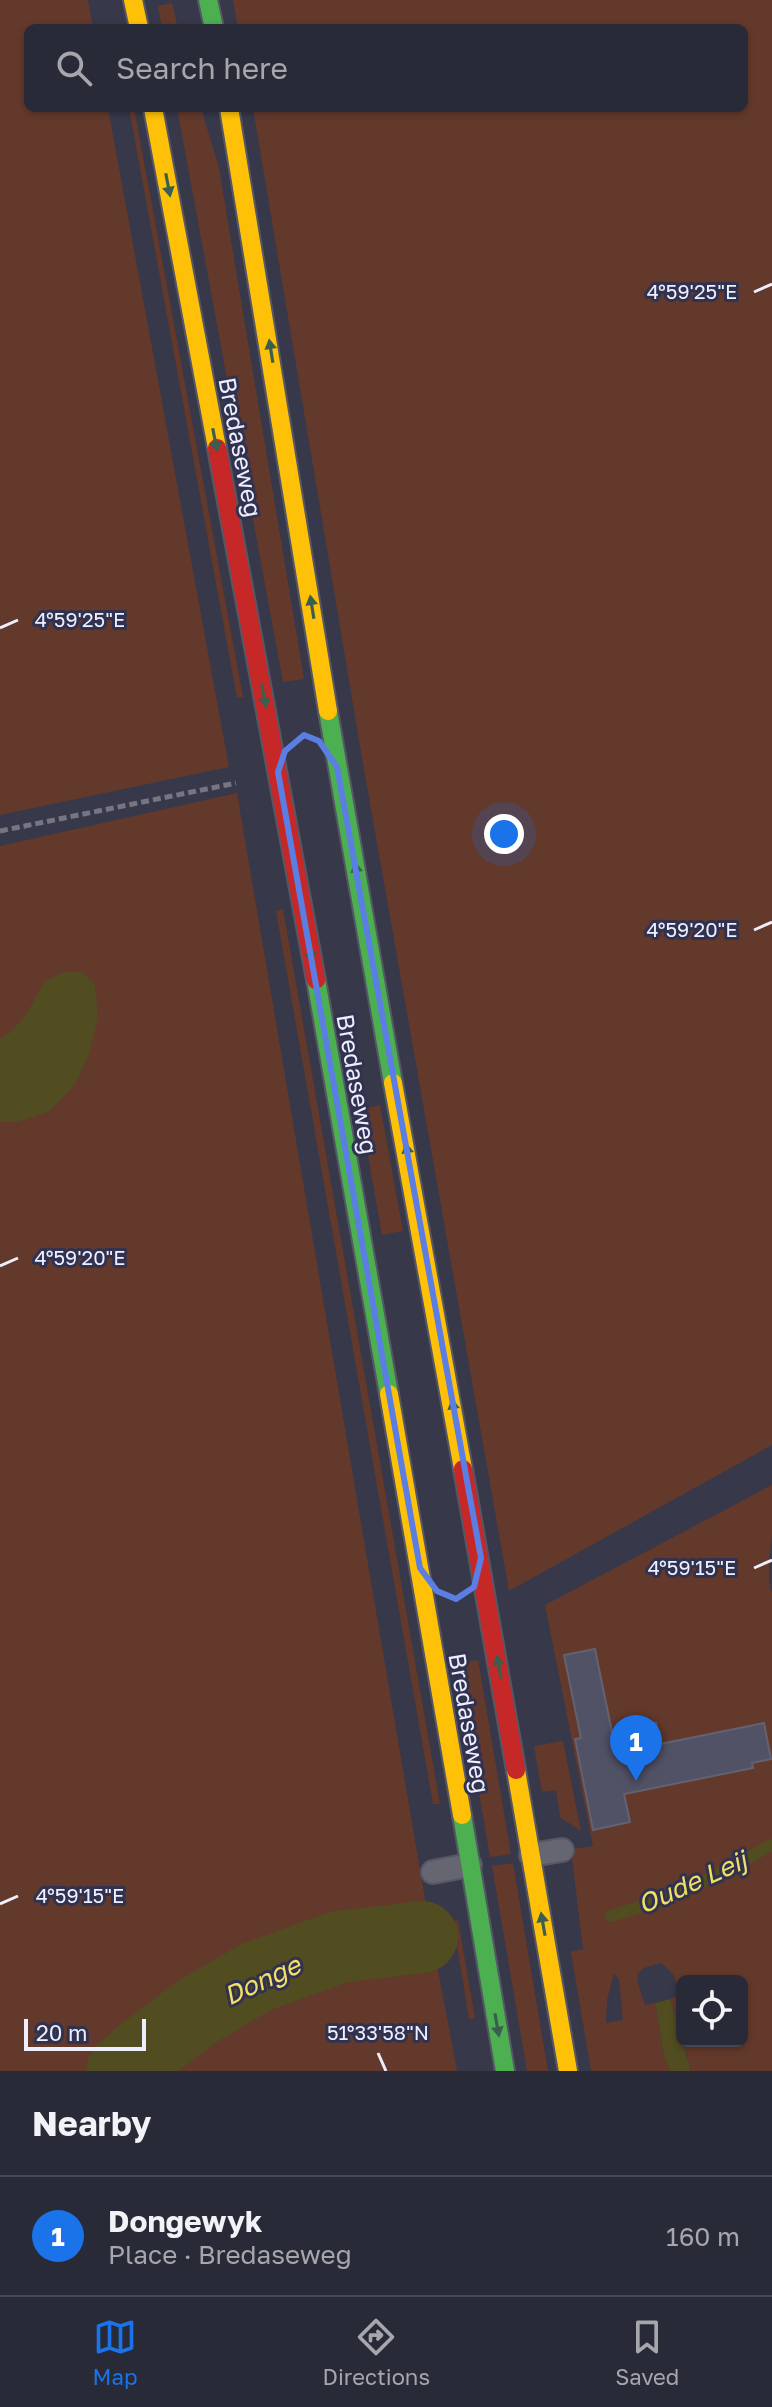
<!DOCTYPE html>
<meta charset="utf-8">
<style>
:root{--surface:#292a37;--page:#353642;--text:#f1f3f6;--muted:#a5a7ad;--line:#454652;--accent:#1a73e8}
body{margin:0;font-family:"Golos Text",sans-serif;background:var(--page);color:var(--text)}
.controls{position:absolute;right:24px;bottom:24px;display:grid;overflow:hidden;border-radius:12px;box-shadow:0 2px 6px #0004}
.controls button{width:72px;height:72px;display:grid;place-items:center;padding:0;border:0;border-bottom:2px solid var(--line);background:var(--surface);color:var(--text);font:40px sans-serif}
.scale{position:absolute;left:24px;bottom:20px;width:122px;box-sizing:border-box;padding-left:8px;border:4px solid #edefff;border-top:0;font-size:22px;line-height:28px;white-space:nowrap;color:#edefff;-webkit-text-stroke:6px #303250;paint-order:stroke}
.you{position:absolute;left:504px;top:834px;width:28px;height:28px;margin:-20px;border:6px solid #fff;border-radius:50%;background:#1a73e8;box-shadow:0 0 0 12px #1a73e833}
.badge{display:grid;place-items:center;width:52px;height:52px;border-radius:50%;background:var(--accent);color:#fff;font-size:26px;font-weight:700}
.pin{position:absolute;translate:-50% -66px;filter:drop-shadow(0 2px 4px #0008)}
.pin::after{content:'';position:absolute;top:42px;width:28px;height:24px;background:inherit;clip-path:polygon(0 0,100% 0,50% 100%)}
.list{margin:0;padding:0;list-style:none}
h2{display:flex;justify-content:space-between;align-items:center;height:104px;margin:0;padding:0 32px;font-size:34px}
h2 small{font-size:26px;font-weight:400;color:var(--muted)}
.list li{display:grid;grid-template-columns:52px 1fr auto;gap:24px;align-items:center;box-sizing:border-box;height:120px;padding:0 32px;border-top:2px solid var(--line)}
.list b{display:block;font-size:30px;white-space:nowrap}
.list p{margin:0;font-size:26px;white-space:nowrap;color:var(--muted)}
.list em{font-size:26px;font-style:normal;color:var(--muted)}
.icon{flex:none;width:44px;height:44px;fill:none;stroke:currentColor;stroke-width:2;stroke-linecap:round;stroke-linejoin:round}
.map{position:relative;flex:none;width:772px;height:2071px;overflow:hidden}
.search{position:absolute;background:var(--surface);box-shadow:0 2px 6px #0004;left:24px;right:24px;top:24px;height:88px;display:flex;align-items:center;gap:20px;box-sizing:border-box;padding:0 28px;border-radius:12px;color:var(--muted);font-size:30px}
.sheet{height:224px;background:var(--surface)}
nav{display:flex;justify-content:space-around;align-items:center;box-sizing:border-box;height:112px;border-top:2px solid var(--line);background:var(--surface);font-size:22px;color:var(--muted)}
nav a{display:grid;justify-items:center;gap:4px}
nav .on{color:var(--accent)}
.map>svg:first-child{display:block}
.green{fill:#63392c;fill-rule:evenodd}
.water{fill:#524c21}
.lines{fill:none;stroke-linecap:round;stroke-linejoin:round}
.stream{stroke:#524c21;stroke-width:12}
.river{stroke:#524c21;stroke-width:72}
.building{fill:#525267;stroke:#626271;stroke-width:2}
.lane-casing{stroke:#565765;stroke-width:26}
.fast-casing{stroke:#565765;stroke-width:22}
.slow-casing{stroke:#565765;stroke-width:22}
.jam-casing{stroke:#565765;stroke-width:22}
.path{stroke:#757682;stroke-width:5;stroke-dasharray:8 4;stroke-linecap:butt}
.lane{stroke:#666673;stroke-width:22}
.fast{stroke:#4caf50;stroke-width:18}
.slow{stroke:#ffc107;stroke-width:18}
.jam{stroke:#c62828;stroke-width:18}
.oneway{fill:#3a5e50}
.marked{fill:none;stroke:#5b7ee4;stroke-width:6;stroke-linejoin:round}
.ticks{fill:none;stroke:#edefff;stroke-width:3}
.labels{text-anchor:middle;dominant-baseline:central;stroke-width:6;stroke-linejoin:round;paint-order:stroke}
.street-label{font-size:24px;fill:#edefff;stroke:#303250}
.water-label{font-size:26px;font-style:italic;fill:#f2e064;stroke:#303250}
.ticks-label{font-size:20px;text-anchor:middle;fill:#edefff;stroke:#303250;stroke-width:6;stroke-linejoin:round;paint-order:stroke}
</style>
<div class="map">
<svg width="772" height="2071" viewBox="0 0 772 2071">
<rect width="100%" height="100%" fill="#373849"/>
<g class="green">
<polygon points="0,0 88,0 93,28 28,28 28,108 108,108 229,767 0,815"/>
<polygon points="233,0 772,0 772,1445 509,1591 362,758 253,108 744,108 744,28 238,28"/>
<polygon points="172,3 178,28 162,28 158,6"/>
<polygon points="129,108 134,108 243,697 237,698"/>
<polygon points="177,108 201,108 219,168 304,679 283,682"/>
<polygon points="237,793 428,1917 457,2071 0,2071 0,846"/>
<polygon points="283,909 440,1804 433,1804 276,911"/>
<polygon points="380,1105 403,1231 382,1235 360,1110"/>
<path d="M772,1485C772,1502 772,1520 772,1536C770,1556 766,1574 772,1593V2071H691L683,2041H742V1981H682V2039L670,1999L680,1995L673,1974L661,1963C628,1970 637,1978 645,2005L655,2003L663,2052L669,2071H591L571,1952L583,1949L571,1849L593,1846L545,1605ZM614,1973L619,1980L623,2020L606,2023L607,2000Z"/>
<polygon points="478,1660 511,1854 490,1857 457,1663"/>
<polygon points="563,1741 581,1831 560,1817 556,1790 542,1792 534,1746"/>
<polygon points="513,1863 548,2071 527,2071 492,1866"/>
<polygon points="458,1920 475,2018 469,2019 453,1921"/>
</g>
<g class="water">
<polygon points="81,971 95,985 98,1017 89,1054 76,1083 50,1111 17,1122 0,1122 0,1039 10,1033 26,1015 44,982 62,973"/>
<polygon points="670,1999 691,2071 669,2071 663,2052 655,2003"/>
</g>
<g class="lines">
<polyline class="stream" points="611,1916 675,1896 772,1845"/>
<polyline class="river" points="122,2071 141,2054 195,2013 256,1977 339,1947 422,1937"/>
</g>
<polygon class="building" points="595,1649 612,1732 656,1723 660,1744 764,1723 771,1759 752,1763 753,1768 624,1794 630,1822 593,1830 575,1739 581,1738 564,1655"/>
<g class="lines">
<defs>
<g id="lane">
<polyline points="531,1855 562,1850"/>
<polyline points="433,1872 470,1865"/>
</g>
<g id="fast">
<polyline points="208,0 214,28"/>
<polyline points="328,711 393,1083"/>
<polyline points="316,980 389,1394"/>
<polyline points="462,1815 505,2071"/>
</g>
<g id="slow">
<polyline points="133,0 139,28"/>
<polyline points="153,108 217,448"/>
<polyline points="229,108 328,711"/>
<polyline points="393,1083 463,1469"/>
<polyline points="389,1394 462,1815"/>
<polyline points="516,1770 568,2071"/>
</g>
<g id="jam">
<polyline points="217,448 316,980"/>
<polyline points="463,1469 516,1770"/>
</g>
</defs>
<use href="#lane" class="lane-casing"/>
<use href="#fast" class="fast-casing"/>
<use href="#slow" class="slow-casing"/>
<use href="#jam" class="jam-casing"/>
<polyline class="path" points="0,831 236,783"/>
<use href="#lane" class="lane"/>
<use href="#fast" class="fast"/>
<use href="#slow" class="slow"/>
<use href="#jam" class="jam"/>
</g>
<defs><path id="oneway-solid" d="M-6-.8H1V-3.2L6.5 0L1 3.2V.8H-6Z" transform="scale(2)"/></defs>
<g class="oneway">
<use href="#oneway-solid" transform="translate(168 185) rotate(79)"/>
<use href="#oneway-solid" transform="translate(271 351) rotate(-99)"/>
<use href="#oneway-solid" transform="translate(215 440) rotate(79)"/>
<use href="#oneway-solid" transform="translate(312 607) rotate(-99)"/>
<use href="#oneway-solid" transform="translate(264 696) rotate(79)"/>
<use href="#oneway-solid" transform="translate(357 874) rotate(-100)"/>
<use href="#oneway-solid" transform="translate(310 951) rotate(80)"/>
<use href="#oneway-solid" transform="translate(408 1155) rotate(-100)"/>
<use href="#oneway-solid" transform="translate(454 1411) rotate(-100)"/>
<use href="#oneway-solid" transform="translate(499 1667) rotate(-100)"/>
<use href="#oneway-solid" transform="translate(543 1924) rotate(-100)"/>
<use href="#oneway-solid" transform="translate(497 2025) rotate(80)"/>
</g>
<path class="marked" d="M304,735L319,741L337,767L481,1558L474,1587L456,1599L437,1591L420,1568L278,772L285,751Z"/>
<path class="ticks" d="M754,292L772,284M0,628L18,620M754,930L772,922M0,1266L18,1258M754,1568L772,1560M0,1904L18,1896M378,2053L386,2071"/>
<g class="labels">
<g class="street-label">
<text transform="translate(241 447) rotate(79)">Bredaseweg</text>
<text transform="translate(358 1084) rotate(80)">Bredaseweg</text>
<text transform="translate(470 1723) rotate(80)">Bredaseweg</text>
</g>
<g class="water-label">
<text transform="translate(692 1882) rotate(-24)">Oude Leij</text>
<text transform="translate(262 1980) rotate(-25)">Donge</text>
</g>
</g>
<g class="ticks-label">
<text x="692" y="299">4°59'25"E</text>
<text x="80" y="627">4°59'25"E</text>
<text x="692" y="937">4°59'20"E</text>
<text x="80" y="1265">4°59'20"E</text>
<text x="692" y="1575">4°59'15"E</text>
<text x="80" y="1903">4°59'15"E</text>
<text x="378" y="2040">51°33'58"N</text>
</g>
</svg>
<div class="controls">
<button><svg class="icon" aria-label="locate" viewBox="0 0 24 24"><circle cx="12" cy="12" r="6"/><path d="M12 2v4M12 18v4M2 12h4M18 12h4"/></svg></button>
</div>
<div class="scale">20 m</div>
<div class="you"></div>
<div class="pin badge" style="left:636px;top:1781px">1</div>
<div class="search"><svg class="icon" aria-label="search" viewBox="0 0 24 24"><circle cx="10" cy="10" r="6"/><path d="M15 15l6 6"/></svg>Search here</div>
</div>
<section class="sheet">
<h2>Nearby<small></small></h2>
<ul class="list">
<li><span class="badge">1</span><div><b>Dongewyk</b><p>Place · Bredaseweg</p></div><em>160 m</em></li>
</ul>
</section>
<nav>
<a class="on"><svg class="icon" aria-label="map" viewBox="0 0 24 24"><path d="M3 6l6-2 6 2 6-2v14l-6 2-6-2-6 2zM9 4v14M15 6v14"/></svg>Map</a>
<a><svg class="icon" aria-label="directions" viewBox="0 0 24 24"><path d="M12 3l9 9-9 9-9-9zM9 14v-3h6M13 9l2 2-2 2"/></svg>Directions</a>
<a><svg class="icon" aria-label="saved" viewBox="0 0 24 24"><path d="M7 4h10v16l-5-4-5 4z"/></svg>Saved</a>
</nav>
